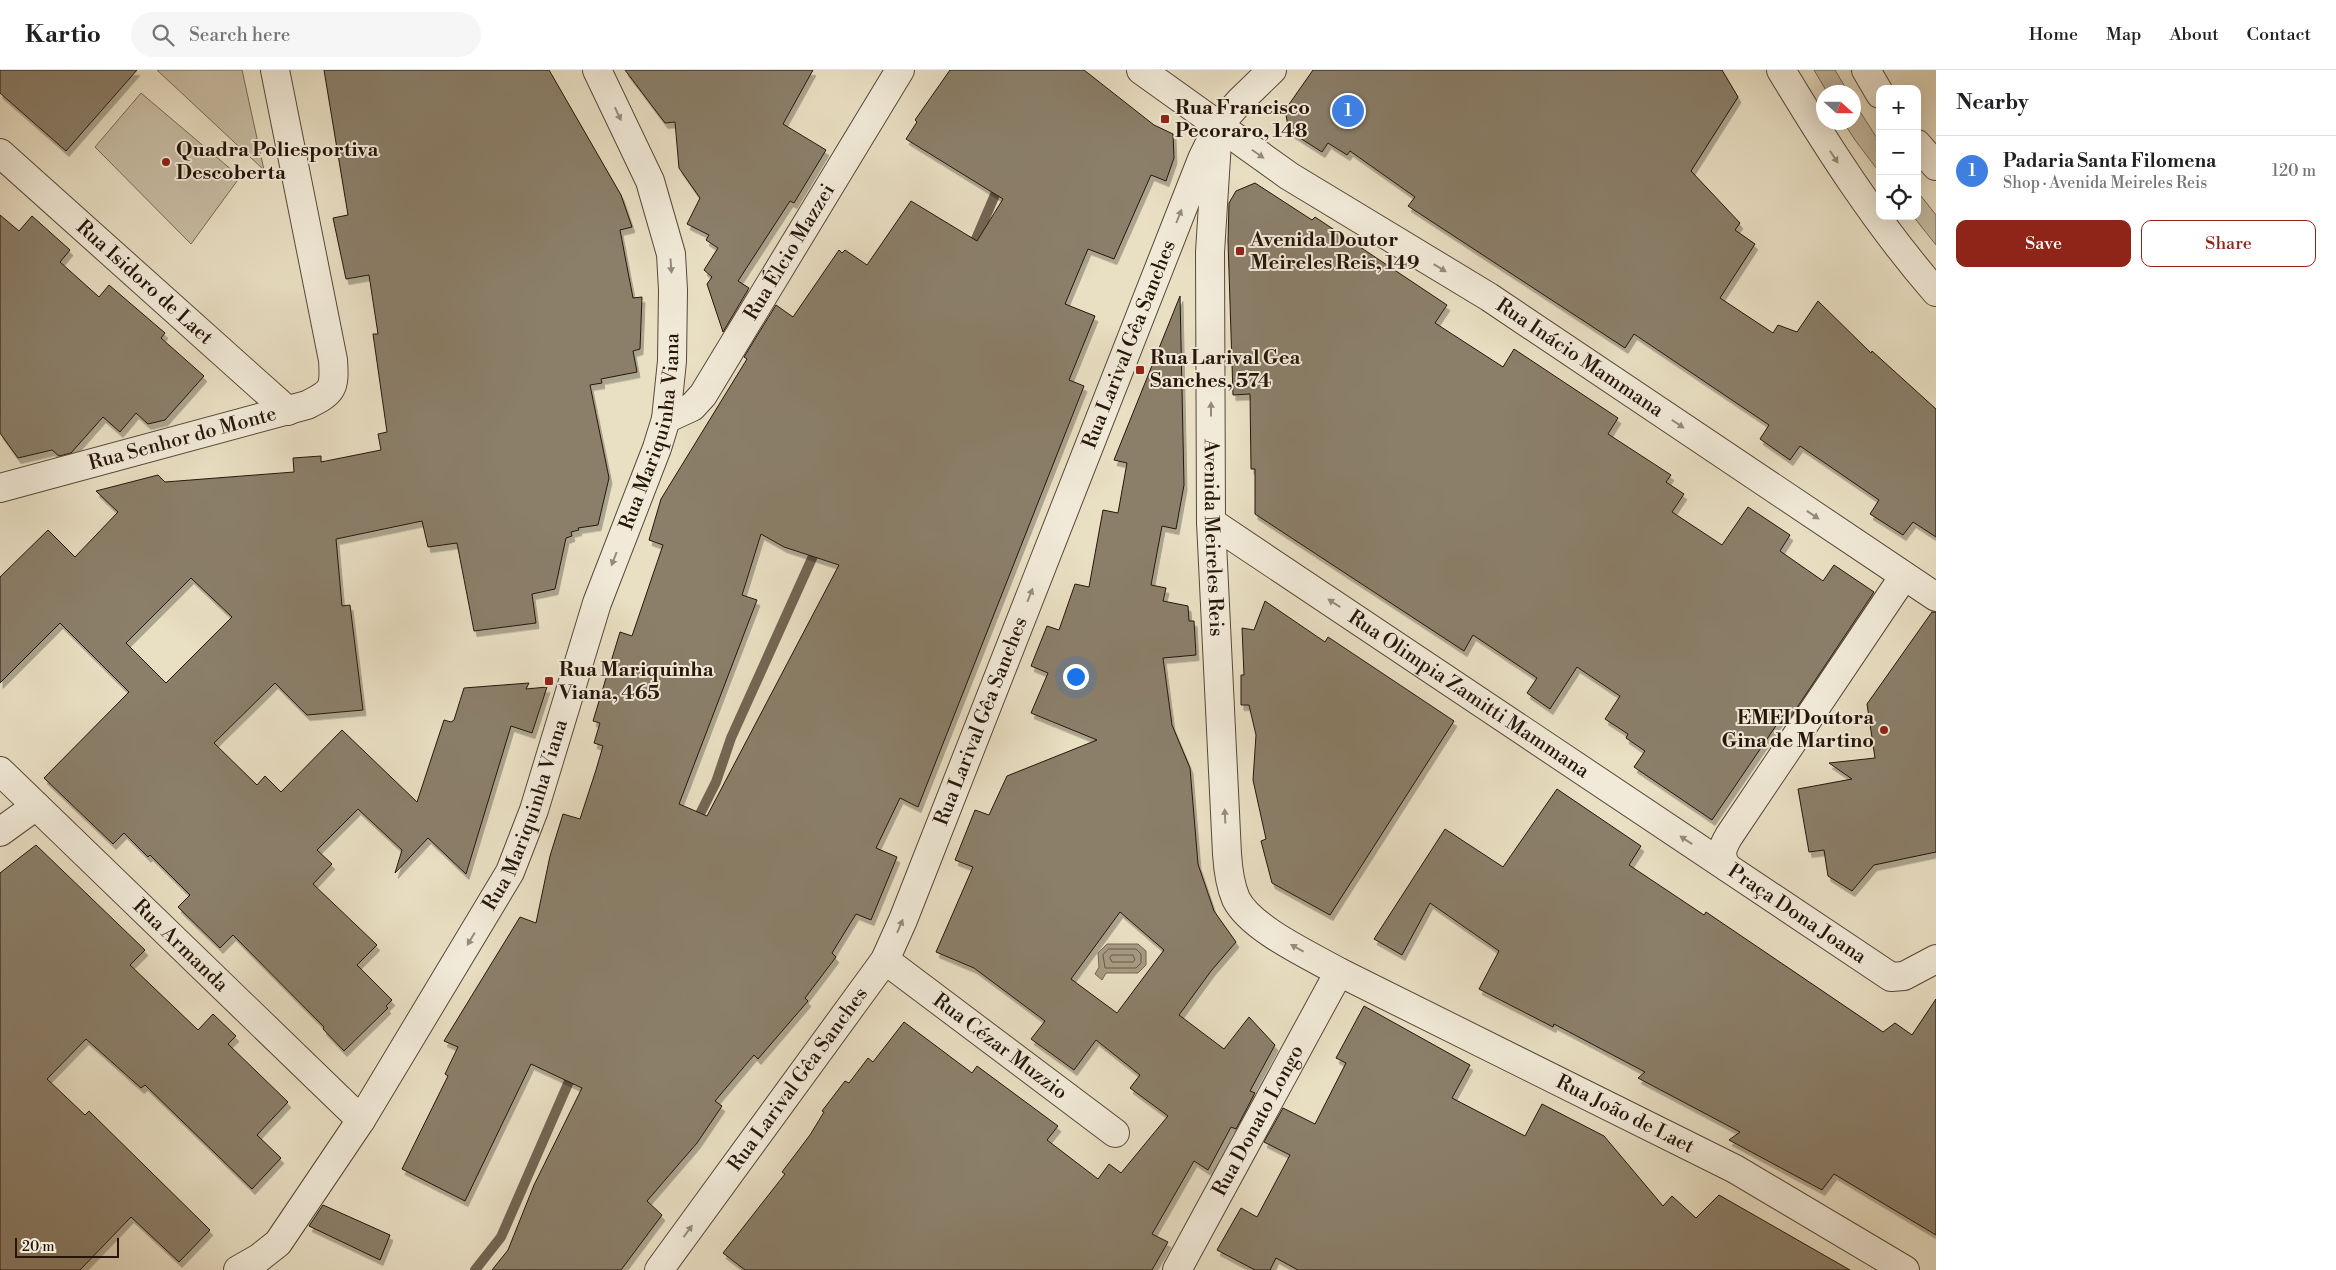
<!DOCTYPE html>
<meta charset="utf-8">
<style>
:root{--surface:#fff;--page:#f6f6f6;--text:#202124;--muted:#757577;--line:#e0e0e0;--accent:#8f2418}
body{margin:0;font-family:"Libre Bodoni",serif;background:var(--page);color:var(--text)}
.controls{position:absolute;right:15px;top:15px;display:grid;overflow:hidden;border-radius:10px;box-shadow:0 5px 20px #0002}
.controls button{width:45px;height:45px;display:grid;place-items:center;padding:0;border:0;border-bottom:1px solid var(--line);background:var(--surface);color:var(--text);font:25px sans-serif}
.compass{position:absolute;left:1816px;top:15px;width:45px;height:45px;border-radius:50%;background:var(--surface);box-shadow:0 5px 20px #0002;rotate:111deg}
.scale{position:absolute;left:15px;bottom:12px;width:104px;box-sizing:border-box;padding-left:5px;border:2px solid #26160a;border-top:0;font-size:14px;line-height:18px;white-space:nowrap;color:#26160a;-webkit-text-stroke:4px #f1ead8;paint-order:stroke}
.you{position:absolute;left:1075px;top:606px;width:18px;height:18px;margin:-12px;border:4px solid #fff;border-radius:50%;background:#1a73e8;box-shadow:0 0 0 8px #1a73e833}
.badge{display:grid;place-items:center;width:32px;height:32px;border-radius:50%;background:var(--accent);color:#fff;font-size:16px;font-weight:700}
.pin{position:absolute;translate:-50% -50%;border:2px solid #fff;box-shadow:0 1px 5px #0006}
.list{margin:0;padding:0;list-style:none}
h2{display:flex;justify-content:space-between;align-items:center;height:65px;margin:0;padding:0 20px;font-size:21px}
h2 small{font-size:16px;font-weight:400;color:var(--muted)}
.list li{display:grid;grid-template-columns:32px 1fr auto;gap:15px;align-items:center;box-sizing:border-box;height:70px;padding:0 20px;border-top:1px solid var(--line)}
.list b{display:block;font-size:19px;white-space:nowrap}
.list p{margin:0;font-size:16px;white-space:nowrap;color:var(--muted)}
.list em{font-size:16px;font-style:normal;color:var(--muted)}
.actions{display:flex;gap:10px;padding:15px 20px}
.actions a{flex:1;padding:11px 0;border:1px solid var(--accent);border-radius:10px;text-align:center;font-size:18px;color:var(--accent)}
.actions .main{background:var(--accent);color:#fff}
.icon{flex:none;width:28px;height:28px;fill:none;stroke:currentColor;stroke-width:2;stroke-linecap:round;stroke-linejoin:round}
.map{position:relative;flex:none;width:1936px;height:1200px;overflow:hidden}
header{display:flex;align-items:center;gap:30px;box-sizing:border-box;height:70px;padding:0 25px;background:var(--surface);border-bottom:1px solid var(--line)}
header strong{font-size:24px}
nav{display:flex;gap:28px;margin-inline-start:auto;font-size:18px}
.search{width:350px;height:45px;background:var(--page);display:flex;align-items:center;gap:12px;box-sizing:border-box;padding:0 18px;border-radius:28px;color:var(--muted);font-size:19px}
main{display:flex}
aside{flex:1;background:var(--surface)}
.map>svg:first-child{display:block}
.green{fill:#c8bda4;stroke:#776a57}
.water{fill:#a79b84;stroke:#736653}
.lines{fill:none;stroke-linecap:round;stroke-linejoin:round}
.shore{stroke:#665847;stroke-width:1}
.stream{stroke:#736653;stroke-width:10}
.building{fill:#8b7f6a;stroke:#26160a;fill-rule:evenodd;filter:url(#shadow)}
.minor-casing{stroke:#574838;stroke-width:30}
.minor{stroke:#f1ead8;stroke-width:28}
.oneway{fill:#968b7b}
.poi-dot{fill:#8f2418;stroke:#f1ead8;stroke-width:2}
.labels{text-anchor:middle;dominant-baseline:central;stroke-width:4;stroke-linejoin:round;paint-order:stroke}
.poi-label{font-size:20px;font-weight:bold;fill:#26160a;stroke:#f1ead8;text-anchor:start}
.street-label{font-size:20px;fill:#26160a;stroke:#f1ead8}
</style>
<header>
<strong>Kartio</strong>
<div class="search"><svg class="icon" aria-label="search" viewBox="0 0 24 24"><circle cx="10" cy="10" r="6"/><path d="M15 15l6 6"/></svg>Search here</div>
<nav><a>Home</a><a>Map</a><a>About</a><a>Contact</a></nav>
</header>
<main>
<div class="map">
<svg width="1936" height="1200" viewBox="0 0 1936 1200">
<defs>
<filter id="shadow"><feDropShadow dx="3" dy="5.5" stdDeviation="0" flood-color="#0004"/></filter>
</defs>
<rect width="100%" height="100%" fill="#e9dfc3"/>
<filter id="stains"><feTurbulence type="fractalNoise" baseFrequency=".004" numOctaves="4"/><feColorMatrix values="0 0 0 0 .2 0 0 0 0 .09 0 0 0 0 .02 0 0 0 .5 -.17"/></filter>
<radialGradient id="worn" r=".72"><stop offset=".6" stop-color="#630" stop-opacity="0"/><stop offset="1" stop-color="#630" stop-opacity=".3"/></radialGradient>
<g class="green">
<polygon points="157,0 242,0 264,100"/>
<polygon points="1814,0 1835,0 1848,22 1827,22"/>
<polygon points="141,23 240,107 191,174 95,77"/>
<polygon points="1854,32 1880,73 1880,103 1855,70 1844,53 1854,52"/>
<polygon points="1917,121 1936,145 1936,175 1913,146 1917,146"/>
</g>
<polygon class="water" points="1107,874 1138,874 1146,881 1146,895 1138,903 1106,903 1102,910 1095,904 1099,897 1098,883"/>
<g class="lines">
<g class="shore">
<polygon points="1109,879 1136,879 1141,884 1141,893 1136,898 1105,898 1103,885"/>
<polygon points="1112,885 1133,885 1135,890 1133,892 1112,892 1110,888"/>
</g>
<g class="stream">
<polyline points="970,183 1000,113"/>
<polyline points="695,754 716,712 731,668 818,475"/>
<polyline points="475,1200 501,1167 574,1000"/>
</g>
</g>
<g class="building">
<polygon points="0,0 137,0 66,81 0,23"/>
<path d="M324,0H549L621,125L632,157L620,160L633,228L642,227L640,279L633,281L637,302L601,309L602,313L590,315L609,408L598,455L578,458L579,460L571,462L572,466L566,468L555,519L532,524L536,553L474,561L457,473L428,477L422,451L336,469L342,536L350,535L363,640L307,645L275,613L214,673L257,715L265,706L281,722L342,660L417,732L444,650L451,652L454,650L464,618L529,613L526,619L547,617L532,663L511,656L466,804L428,768L395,803L402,780L358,739L317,780L332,794L313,814L377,875L357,895L392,930L386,936L388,938L344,981L323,959L324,957L233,865L220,878L178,837L190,825L150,785L148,787L124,763L113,774L44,708L129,622L60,553L0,613V507L48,460L75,487L118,442L96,421L158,405L165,412L294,402L293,388L321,386V392L381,380L378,364L387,362L373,264H378L369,205L346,209L333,148L348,145ZM191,508L232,547L166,613L126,573Z"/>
<polygon points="625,0 813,0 783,54 826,80 794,133 790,131 738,211 749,218 723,262 707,214 712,207 704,200 718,178 706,170 709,165 687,154 700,128 679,98 675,52 665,53"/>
<path d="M950,0H1084L1154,55L1173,64L1174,88L1166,111L1151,105L1114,189L1088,179L1065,234L1095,246L1069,310L1084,316L918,737L900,728L876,778L897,787L871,850L856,844L832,883L836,887L805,928L808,931L758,989L754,985L715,1031L722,1036L697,1073L647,1131L662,1145L621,1200H492L508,1180L534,1115L582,1018L531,994L465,1131L402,1099L448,1006L445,1004L458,977L444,971L520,847L536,853L550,786L563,744L580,749L596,700L603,676L594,673L600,653L593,651L620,562L632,566L663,475L649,470L661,429L747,289L744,287L776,235L793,247L839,180L842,183L845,180L867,195L911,131L977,171L1003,129L906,69L917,52L915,50ZM761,464L784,477L839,495L707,746L679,734L757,530L742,525Z"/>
<polygon points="1313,0 1722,0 1738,27 1691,101 1740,153 1735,160 1755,174 1720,228 1773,263 1778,255 1797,262 1818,231 1871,283 1872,281 1936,339 1936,467 1913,452 1903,465 1870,444 1879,430 1800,376 1790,390 1760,369 1769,355 1634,264 1625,278 1408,136 1415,127 1350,81 1347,85 1328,73 1322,82 1289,61 1285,40"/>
<polygon points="1255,113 1312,150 1315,147 1447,235 1435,253 1503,297 1514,279 1618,348 1608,364 1671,405 1666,412 1684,424 1672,442 1722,475 1748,437 1790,465 1780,481 1823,511 1834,495 1874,522 1786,654 1784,644 1712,750 1634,697 1645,681 1626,668 1628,664 1605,649 1620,626 1577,597 1550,639 1527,623 1537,608 1473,565 1464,581 1255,444 1255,399 1251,399 1250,324 1233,325 1228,171 1229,133 1236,121"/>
<polygon points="0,145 19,161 32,146 70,180 60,192 99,227 109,215 165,263 161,268 204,306 165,350 148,354 136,343 120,362 103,347 71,383 59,386 52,380 18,388 0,363"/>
<path d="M1180,226L1184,415L1176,459L1162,456L1151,515L1166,518L1163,531L1188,536L1189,551H1194L1196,585L1163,588L1172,655L1190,698L1198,794L1214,841L1236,872L1211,901L1179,945L1224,979L1249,947L1275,975L1250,1021L1255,1023L1236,1059L1231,1057L1208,1100L1194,1091L1152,1164L1168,1172L1152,1200H745L723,1183L785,1104L782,1102L810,1065L824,1042L822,1041L845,1011L849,1013L868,988L873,992L904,952L972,1003L977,996L1058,1056L1047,1070L1098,1109L1109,1094L1121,1103L1168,1046L1130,1018L1140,1005L1096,970L1074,1000L1031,969L1045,951L974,898L936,882L973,797L955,790L975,740L989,745L1007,706L1097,670L1031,643L1048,603L1031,596L1047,556L1059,560L1075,514L1089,517L1103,440L1118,443L1127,393L1114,390ZM1120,842L1164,880L1117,943L1071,909Z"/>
<polygon points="1265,531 1325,572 1328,567 1454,651 1330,845 1272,813 1261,771 1266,769 1253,710 1256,665 1249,635 1241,635 1241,605 1244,605 1242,558 1254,560"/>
<polygon points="1932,542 1936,542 1936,782 1874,795 1852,821 1828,806 1824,780 1809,782 1798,719 1852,709 1829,693 1875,688 1867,634"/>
<polygon points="1557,719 1641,776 1629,795 1704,845 1706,842 1883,962 1895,953 1912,965 1936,929 1936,1165 1834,1104 1822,1120 1729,1070 1740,1062 1638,1008 1645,1002 1554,954 1553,957 1479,919 1499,881 1430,833 1402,885 1374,869 1445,759 1503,797"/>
<polygon points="36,775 145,880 130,895 198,960 213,944 236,966 228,974 288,1032 257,1065 281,1088 252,1119 145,1015 141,1018 86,969 47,1009 85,1045 89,1041 210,1160 179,1192 131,1147 80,1200 0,1200 0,803"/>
<polygon points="1364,936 1470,995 1452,1028 1525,1066 1542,1034 1604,1066 1663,1136 1672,1126 1696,1148 1719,1125 1850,1200 1298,1200 1276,1188 1270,1200 1255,1200 1217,1180 1241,1138 1257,1147 1290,1085 1264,1072 1283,1038 1315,1054 1346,993 1336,988"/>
<polygon points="323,1135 390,1165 380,1190 309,1156"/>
</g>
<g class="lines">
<defs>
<g id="minor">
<path id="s1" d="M1141,0L1289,106L1489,227L1936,527"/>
<path d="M1781,0C1828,78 1876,153 1936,222"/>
<polyline points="1866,0 1880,24"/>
<path id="s2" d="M1218,56L1210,182L1211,452L1227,784C1228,799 1230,815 1236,829C1251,859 1311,886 1339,902L1735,1099L1905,1200"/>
<polyline points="1917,74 1936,96"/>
<path id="s3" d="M0,83L288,341"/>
<path id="s4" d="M666,349L692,337L703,325L900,0"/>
<path id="s5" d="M0,418L307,335C333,322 335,319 333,290L275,0"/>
<path id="s6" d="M1211,452L1891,907L1904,906L1936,889"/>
<path id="s7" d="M0,701L361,1050"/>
<polyline points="0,762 36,736"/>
<path d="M1727,797C1719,785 1722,778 1729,766L1904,506"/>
<path id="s8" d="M885,890L1115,1063"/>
<path id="s9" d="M238,1200L259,1188L278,1173L361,1050L510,802L534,740L597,533L657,378L666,349L672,291L673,220L671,184L650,111L597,0"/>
<path id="s10" d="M659,1200L885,890L903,850L1202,89L1218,56L1240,31L1272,0"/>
<path id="s11" d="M1177,1200L1339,902"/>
</g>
</defs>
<use href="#minor" class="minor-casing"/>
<use href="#minor" class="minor"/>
</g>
<defs><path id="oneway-solid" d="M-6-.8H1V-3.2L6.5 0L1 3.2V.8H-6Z" transform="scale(1.25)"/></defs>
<g class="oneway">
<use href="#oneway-solid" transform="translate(618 44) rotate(65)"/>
<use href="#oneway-solid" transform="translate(1258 84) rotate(35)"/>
<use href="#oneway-solid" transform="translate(1834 87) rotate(57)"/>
<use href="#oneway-solid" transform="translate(1179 146) rotate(-69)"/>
<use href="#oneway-solid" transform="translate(671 196) rotate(86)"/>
<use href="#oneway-solid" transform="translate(1440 198) rotate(31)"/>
<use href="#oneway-solid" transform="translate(1211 339) rotate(-90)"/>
<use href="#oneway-solid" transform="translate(1678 354) rotate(34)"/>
<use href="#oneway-solid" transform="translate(1813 445) rotate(34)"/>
<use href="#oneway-solid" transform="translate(614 489) rotate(111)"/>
<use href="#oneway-solid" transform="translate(1030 525) rotate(-69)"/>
<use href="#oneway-solid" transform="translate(1334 533) rotate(-147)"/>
<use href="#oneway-solid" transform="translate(1225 746) rotate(-93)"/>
<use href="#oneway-solid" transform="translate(1686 770) rotate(-146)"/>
<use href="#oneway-solid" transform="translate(900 856) rotate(-67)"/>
<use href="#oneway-solid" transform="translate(471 869) rotate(121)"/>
<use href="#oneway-solid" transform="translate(1297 878) rotate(-151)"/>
<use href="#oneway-solid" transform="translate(688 1161) rotate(-54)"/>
</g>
<g class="poi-dot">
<rect x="1160" y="44" width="10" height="10" rx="2.5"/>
<circle cx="166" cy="92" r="5"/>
<rect x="1235" y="176" width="10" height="10" rx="2.5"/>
<rect x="1135" y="295" width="10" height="10" rx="2.5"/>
<rect x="544" y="606" width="10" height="10" rx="2.5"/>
<circle cx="1884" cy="660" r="5"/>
</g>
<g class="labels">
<g class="poi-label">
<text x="1175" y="38">Rua Francisco<tspan x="1175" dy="23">Pecoraro, 148</tspan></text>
<text x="176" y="80">Quadra Poliesportiva<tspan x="176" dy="23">Descoberta</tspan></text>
<text x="1250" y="170">Avenida Doutor<tspan x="1250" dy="23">Meireles Reis, 149</tspan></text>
<text x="1150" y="288">Rua Larival Gea<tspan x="1150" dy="23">Sanches, 574</tspan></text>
<text x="559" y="600">Rua Mariquinha<tspan x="559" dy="23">Viana, 465</tspan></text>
<text x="1874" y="648" text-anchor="end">EMEI Doutora<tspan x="1874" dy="23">Gina de Martino</tspan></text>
</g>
<g class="street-label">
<text stroke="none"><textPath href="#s4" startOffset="212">Rua Élcio Mazzei</textPath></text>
<text stroke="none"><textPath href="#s3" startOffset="194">Rua Isidoro de Laet</textPath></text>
<text stroke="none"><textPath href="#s10" startOffset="1046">Rua Larival Gêa Sanches</textPath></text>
<text stroke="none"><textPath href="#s1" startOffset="525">Rua Inácio Mammana</textPath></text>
<text stroke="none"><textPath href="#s9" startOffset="950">Rua Mariquinha Viana</textPath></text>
<text stroke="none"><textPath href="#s5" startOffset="189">Rua Senhor do Monte</textPath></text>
<text stroke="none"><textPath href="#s2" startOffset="412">Avenida Meireles Reis</textPath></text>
<text stroke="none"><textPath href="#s6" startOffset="310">Rua Olimpia Zamitti Mammana</textPath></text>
<text stroke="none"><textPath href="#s10" startOffset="641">Rua Larival Gêa Sanches</textPath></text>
<text stroke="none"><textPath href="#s9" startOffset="545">Rua Mariquinha Viana</textPath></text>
<text stroke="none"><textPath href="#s6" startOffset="705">Praça Dona Joana</textPath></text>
<text stroke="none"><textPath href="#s7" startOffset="251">Rua Armanda</textPath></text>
<text stroke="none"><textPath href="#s8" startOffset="144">Rua Cézar Muzzio</textPath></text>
<text stroke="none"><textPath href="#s10" startOffset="236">Rua Larival Gêa Sanches</textPath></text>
<text stroke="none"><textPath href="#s2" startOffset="1222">Rua João de Laet</textPath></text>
<text stroke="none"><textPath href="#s11" startOffset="170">Rua Donato Longo</textPath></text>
</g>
</g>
<rect width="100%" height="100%" filter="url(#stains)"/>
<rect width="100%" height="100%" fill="url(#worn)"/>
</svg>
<div class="controls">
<button>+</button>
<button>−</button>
<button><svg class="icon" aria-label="locate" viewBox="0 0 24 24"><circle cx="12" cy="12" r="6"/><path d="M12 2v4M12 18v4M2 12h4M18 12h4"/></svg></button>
</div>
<svg class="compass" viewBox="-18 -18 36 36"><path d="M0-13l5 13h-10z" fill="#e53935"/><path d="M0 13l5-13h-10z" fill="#757577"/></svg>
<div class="scale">20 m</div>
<div class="you"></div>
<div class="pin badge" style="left:1348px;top:41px;background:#3f7fe0">1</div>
</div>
<aside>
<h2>Nearby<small></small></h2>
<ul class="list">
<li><span class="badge" style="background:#3f7fe0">1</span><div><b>Padaria Santa Filomena</b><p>Shop · Avenida Meireles Reis</p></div><em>120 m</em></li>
</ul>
<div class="actions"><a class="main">Save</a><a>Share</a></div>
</aside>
</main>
